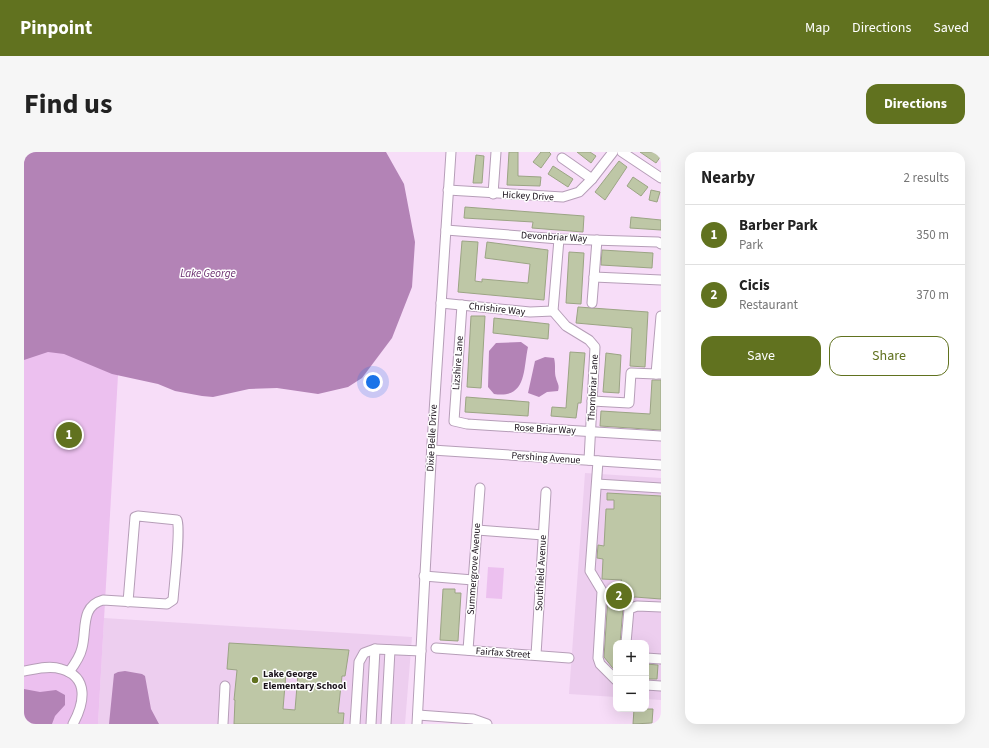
<!DOCTYPE html>
<meta charset="utf-8">
<style>
:root{--surface:#fff;--page:#f6f6f6;--text:#222;--muted:#767676;--line:#e0e0e0;--accent:#61721f}
body{margin:0;font-family:"Source Sans 3",sans-serif;background:var(--page);color:var(--text)}
.controls{position:absolute;right:12px;bottom:12px;display:grid;overflow:hidden;border-radius:8px;box-shadow:0 4px 16px #0002}
.controls button{width:36px;height:36px;display:grid;place-items:center;padding:0;border:0;border-bottom:1px solid var(--line);background:var(--surface);color:var(--text);font:20px sans-serif}
.you{position:absolute;left:349px;top:230px;width:14px;height:14px;margin:-10px;border:3px solid #fff;border-radius:50%;background:#1a73e8;box-shadow:0 0 0 6px #1a73e833}
.badge{display:grid;place-items:center;width:26px;height:26px;border-radius:50%;background:var(--accent);color:#fff;font-size:13px;font-weight:700}
.pin{position:absolute;translate:-50% -50%;border:2px solid #fff;box-shadow:0 1px 4px #0006}
.list{margin:0;padding:0;list-style:none}
h2{display:flex;justify-content:space-between;align-items:center;height:52px;margin:0;padding:0 16px;font-size:17px}
h2 small{font-size:13px;font-weight:400;color:var(--muted)}
.list li{display:grid;grid-template-columns:26px 1fr auto;gap:12px;align-items:center;box-sizing:border-box;height:60px;padding:0 16px;border-top:1px solid var(--line)}
.list b{display:block;font-size:15px;white-space:nowrap}
.list p{margin:0;font-size:13px;white-space:nowrap;color:var(--muted)}
.list em{font-size:13px;font-style:normal;color:var(--muted)}
.actions{display:flex;gap:8px;padding:12px 16px}
.actions a{flex:1;padding:9px 0;border:1px solid var(--accent);border-radius:12px;text-align:center;font-size:14px;color:var(--accent)}
.actions .main{background:var(--accent);color:#fff}
.map{position:relative;flex:none;width:637px;height:572px;overflow:hidden;border-radius:12px}
header{display:flex;align-items:center;gap:24px;box-sizing:border-box;height:56px;padding:0 20px;background:var(--accent);color:#fff}
header strong{font-size:19px}
nav{display:flex;gap:22px;margin-inline-start:auto;font-size:14px}
.intro{display:flex;align-items:center;justify-content:space-between;box-sizing:border-box;height:96px;padding:0 24px}
h1{margin:0;font-size:28px}
.button{padding:10px 18px;border-radius:12px;background:var(--accent);color:#fff;font-size:14px;font-weight:700}
main{display:flex;gap:24px;padding:0 24px}
aside{flex:1;background:var(--surface);border-radius:12px;box-shadow:0 4px 16px #0002}
.map>svg:first-child{display:block}
.built{fill:#edceef}
.green{fill:#ecc0ef}
.water{fill:#b383b6}
.building{fill:#bec7a6;stroke:#9ba484;fill-rule:evenodd}
.lines{fill:none;stroke-linecap:round;stroke-linejoin:round}
.minor-casing{stroke:#b69eb8;stroke-width:11}
.minor{stroke:#fff;stroke-width:9}
.poi-dot{fill:#61721f;stroke:#fff;stroke-width:1.5}
.labels{text-anchor:middle;dominant-baseline:central;stroke-width:3;stroke-linejoin:round;paint-order:stroke}
.street-label{font-size:10px;fill:#1a121b;stroke:#fff}
.poi-label{font-size:10px;font-weight:bold;fill:#1a121b;stroke:#fff;text-anchor:start}
.water-label{font-size:11px;font-style:italic;fill:#6a2f6f;stroke:#fff}
</style>
<header>
<strong>Pinpoint</strong>
<nav><a>Map</a><a>Directions</a><a>Saved</a></nav>
</header>
<div class="intro"><h1>Find us</h1><a class="button">Directions</a></div>
<main>
<div class="map">
<svg width="637" height="572" viewBox="0 0 637 572">
<rect width="100%" height="100%" fill="#f7ddf8"/>
<g class="built">
<polygon points="561,321 637,326 637,548 622,547 622,491 592,491 592,545 545,542"/>
<polygon points="80,466 388,485 381,572 74,572"/>
</g>
<g class="green">
<polygon points="0,95 101,101 74,572 0,572"/>
<polygon points="464,415 480,416 478,447 462,446"/>
</g>
<g class="water">
<polygon points="0,0 362,0 380,32 391,90 388,135 368,186 338,226 324,235 294,242 253,236 225,237 189,245 178,244 151,239 134,232 88,222 40,202 24,200 0,208"/>
<path d="M497,190L504,195C499,218 503,247 470,242L464,235L465,199L472,191Z"/>
<path d="M521,205L530,206C532,213 530,221 532,226C533,231 536,233 534,239L523,240L515,245L504,241L511,209Z"/>
<polygon points="101,519 118,522 121,524 127,557 135,572 85,572 90,522 94,520"/>
<polygon points="0,537 16,540 32,538 41,543 41,553 31,564 28,572 0,572"/>
</g>
<g class="building">
<polygon points="485,0 494,0 494,24 517,25 516,34 483,33"/>
<polygon points="517,0 525,0 527,2 517,16 509,10"/>
<polygon points="553,0 566,0 572,4 567,11"/>
<polygon points="616,0 632,0 637,4 632,11"/>
<polygon points="452,3 460,4 458,31 449,31"/>
<polygon points="595,9 603,15 581,48 571,40"/>
<polygon points="529,14 549,27 544,35 524,22"/>
<polygon points="609,25 624,35 617,44 603,34"/>
<polygon points="627,38 636,40 633,50 625,48"/>
<polygon points="441,55 560,64 559,80 508,76 509,70 440,66"/>
<polygon points="607,65 637,68 637,78 606,76"/>
<polygon points="438,89 454,90 451,129 458,130 458,127 504,131 506,112 461,106 463,90 524,98 520,148 434,140"/>
<polygon points="578,98 629,101 628,116 577,113"/>
<polygon points="545,100 560,101 557,152 542,151"/>
<polygon points="554,155 624,160 621,215 606,214 608,176 552,171"/>
<polygon points="447,164 461,164 457,236 443,235"/>
<polygon points="470,166 525,172 524,187 469,181"/>
<polygon points="546,200 561,201 557,251 554,251 552,266 527,264 528,255 542,256"/>
<polygon points="582,201 597,203 595,241 579,240"/>
<polygon points="628,228 637,228 637,278 576,274 577,259 626,262"/>
<polygon points="442,245 505,250 504,264 441,260"/>
<polygon points="583,341 637,344 637,447 611,445 605,447 602,450 599,456 596,491 592,491 592,520 580,505 584,444 585,439 598,428 578,427 579,407 573,406 574,393 580,394 582,357 590,357 590,348 583,348"/>
<polygon points="419,437 431,437 431,441 437,441 434,489 416,488"/>
<path d="M205,491L325,498L321,524H318L314,561H320L319,572H210L211,548H210L213,518L203,517ZM262,521L274,522L271,558L259,557Z"/>
<polygon points="622,512 634,513 633,527 622,527"/>
<polygon points="610,557 629,557 628,571 609,572"/>
</g>
<g class="lines">
<defs>
<g id="minor">
<polyline points="598,0 637,26"/>
<polyline points="538,6 568,27"/>
<polyline points="424,38 539,45 555,40 568,27 589,0"/>
<polyline points="469,42 472,0"/>
<polyline points="422,78 535,87 634,90 637,92"/>
<polyline points="535,87 529,159 542,174 565,188 571,195 565,308"/>
<polyline points="570,125 637,128"/>
<polyline points="417,151 506,160 529,159"/>
<polyline points="568,151 573,88"/>
<polyline points="438,153 430,269 443,272 637,284"/>
<polyline points="637,164 632,222 637,222"/>
<polyline points="568,249 605,251 607,221 632,222"/>
<polyline points="408,298 637,313"/>
<polyline points="574,309 566,419 578,439 574,506 576,512 592,528"/>
<polyline points="573,332 637,336"/>
<polyline points="453,378 519,383"/>
<polyline points="400,424 449,428"/>
<polyline points="602,491 605,457 613,454 637,455"/>
<polyline points="412,496 545,506"/>
<polyline points="444,498 456,336"/>
<polyline points="512,503 522,340"/>
<polyline points="622,506 637,507"/>
<path d="M0,519C11,517 26,513 37,517C66,525 60,552 49,572"/>
<path d="M45,520C51,512 56,505 58,496C63,478 56,454 79,448L143,452L149,448C150,434 157,377 153,368L114,364L111,365L104,450"/>
<polyline points="622,533 637,534"/>
<polyline points="394,563 449,567 463,572"/>
<polyline points="199,572 201,534"/>
<polyline points="331,572 335,510 340,501 351,497 397,499"/>
<polyline points="347,572 351,497"/>
<polyline points="362,572 366,498"/>
<polyline points="393,572 408,291 427,0"/>
</g>
</defs>
<use href="#minor" class="minor-casing"/>
<use href="#minor" class="minor"/>
</g>
<circle class="poi-dot" cx="231" cy="528" r="4"/>
<g class="labels">
<g class="street-label">
<text transform="translate(504 44) rotate(3)">Hickey Drive</text>
<text transform="translate(530 85) rotate(3)">Devonbriar Way</text>
<text transform="translate(473 157) rotate(6)">Chrishire Way</text>
<text transform="translate(434 211) rotate(-86)">Lizshire Lane</text>
<text transform="translate(569 236) rotate(-87)">Thornbriar Lane</text>
<text transform="translate(521 277) rotate(3)">Rose Briar Way</text>
<text transform="translate(408 286) rotate(-87)">Dixie Belle Drive</text>
<text transform="translate(522 306) rotate(4)">Pershing Avenue</text>
<text transform="translate(450 417) rotate(-86)">Summergrove Avenue</text>
<text transform="translate(517 421) rotate(-87)">Southfield Avenue</text>
<text transform="translate(479 501) rotate(4)">Fairfax Street</text>
</g>
<g class="poi-label">
<text x="239" y="522">Lake George<tspan x="239" dy="12">Elementary School</tspan></text>
</g>
<g class="water-label">
<text x="184" y="121">Lake George</text>
</g>
</g>
</svg>
<div class="controls">
<button>+</button>
<button>−</button>
</div>
<div class="you"></div>
<div class="pin badge" style="left:45px;top:283px">1</div>
<div class="pin badge" style="left:595px;top:444px">2</div>
</div>
<aside>
<h2>Nearby<small>2 results</small></h2>
<ul class="list">
<li><span class="badge">1</span><div><b>Barber Park</b><p>Park</p></div><em>350 m</em></li>
<li><span class="badge">2</span><div><b>Cicis</b><p>Restaurant</p></div><em>370 m</em></li>
</ul>
<div class="actions"><a class="main">Save</a><a>Share</a></div>
</aside>
</main>
